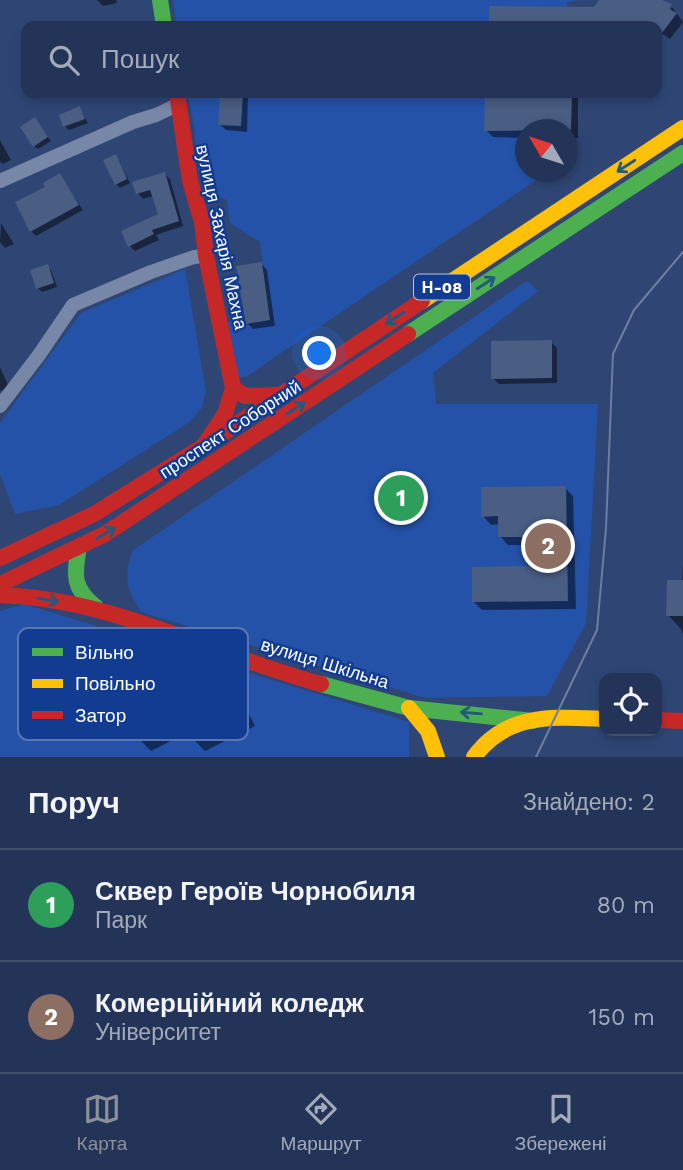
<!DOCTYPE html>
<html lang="uk">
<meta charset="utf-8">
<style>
:root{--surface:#233458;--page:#2b3c5e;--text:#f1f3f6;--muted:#a3aaba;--line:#404f6e;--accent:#8c9099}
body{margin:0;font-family:"Work Sans",sans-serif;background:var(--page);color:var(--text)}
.controls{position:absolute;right:21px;bottom:21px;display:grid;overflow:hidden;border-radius:14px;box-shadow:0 4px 10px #0003}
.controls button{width:63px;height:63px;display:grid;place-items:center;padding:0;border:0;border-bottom:2px solid var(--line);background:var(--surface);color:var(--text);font:35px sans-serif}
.compass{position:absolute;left:515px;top:119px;width:63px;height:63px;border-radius:50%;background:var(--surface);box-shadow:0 4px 10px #0003;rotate:309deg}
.you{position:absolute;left:320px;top:354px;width:24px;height:24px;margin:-18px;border:5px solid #fff;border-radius:50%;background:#1a73e8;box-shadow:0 0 0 10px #1a73e833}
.badge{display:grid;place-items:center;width:46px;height:46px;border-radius:50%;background:var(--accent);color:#fff;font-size:23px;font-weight:700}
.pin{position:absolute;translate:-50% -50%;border:4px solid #fff;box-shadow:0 2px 7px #0006}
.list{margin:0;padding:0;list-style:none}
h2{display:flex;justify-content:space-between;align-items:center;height:91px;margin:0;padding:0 28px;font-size:30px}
h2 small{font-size:23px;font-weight:400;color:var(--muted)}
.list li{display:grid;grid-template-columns:46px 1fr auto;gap:21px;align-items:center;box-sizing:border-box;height:112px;padding:0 28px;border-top:2px solid var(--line)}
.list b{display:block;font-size:26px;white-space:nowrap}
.list p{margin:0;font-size:23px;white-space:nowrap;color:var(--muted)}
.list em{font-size:23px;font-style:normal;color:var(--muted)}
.icon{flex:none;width:38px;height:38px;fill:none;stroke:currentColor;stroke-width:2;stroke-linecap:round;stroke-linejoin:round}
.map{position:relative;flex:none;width:683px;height:757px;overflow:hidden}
.search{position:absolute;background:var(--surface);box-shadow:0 4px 10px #0003;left:21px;right:21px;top:21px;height:77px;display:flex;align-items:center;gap:18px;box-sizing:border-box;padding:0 24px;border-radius:14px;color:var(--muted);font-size:26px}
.sheet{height:315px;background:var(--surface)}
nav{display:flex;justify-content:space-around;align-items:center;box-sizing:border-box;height:98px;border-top:2px solid var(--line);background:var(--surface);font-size:19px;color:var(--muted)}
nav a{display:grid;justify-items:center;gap:4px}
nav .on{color:var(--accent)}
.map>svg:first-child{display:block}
.green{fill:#2552a9}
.shadow{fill:#0007}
.building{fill:#4a5d83}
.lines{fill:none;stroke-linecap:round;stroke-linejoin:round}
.street{stroke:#7687a8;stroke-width:14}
.fast{stroke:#4caf50;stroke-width:16}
.slow{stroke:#ffc107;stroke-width:16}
.jam{stroke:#c62828;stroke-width:16}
.tram{stroke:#6e7ea0;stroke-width:2}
.oneway{stroke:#205982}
.labels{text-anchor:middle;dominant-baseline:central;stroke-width:5;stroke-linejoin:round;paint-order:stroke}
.shield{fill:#123c92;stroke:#b8c4de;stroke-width:2}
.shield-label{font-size:16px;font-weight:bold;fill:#fff}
.street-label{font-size:18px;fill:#fff;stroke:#123c92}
.key{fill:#123c92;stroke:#5976b3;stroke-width:2}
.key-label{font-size:19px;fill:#fff}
</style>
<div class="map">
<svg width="683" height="757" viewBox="0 0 683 757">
<rect width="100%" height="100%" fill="#2f4675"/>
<g class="green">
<polygon points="173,0 580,0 567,2 564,26 177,26"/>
<polygon points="188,93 554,93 549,129 526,130 526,172 548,172 247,376 238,378 227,324 231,320 240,318 245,325 271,320 260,242 230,223 227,200 219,197 198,170 194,127"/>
<polygon points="185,269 206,392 201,409 188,423 59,505 15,514 0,474 0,423 81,313"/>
<path d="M527,281L538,291L433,373L436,404H598L586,623L547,696L425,698L141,612C126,588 124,579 132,551Z"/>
<polygon points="24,604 409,722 409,757 0,757 0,611"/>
</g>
<g class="shadow">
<polygon points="116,0 117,3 103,6 97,0"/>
<polygon points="601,0 632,0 667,18 672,7 683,22 670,39 663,34 660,38 657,36 657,26 490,25 595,8"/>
<polygon points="221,93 248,93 247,132 226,130 220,124"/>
<polygon points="540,93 578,93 578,138 568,138 568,130 526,130 526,138 493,137 486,130 540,97"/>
<polygon points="80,108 88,123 69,130 65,126"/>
<polygon points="35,119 51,141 38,149 34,146"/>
<polygon points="0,140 11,160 3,164 0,161"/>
<polygon points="116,156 130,183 120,188 116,184"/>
<polygon points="165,174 170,179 183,226 156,235 159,240 135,251 130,246 160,215 153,196 143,199 138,193"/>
<polygon points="60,175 83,210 36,236 31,231 48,187"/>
<polygon points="1,223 14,244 5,248 0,242"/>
<polygon points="261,263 267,270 275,326 253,329 247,323"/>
<polygon points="47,266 51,270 57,287 42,292 38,288 32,271"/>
<polygon points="551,342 557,348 557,383 499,384 493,378"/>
<polygon points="0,367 9,387 0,391"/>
<polygon points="565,488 573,496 576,609 482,610 474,602 531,568 531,545 508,545 500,536 500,524 491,525 483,516"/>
<polygon points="683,563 683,635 681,629 668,615 682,582"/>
<polygon points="171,678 188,695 221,679 242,700 255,726 205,751 187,733 151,751 130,730"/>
</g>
<g class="building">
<polygon points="599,0 662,0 672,4 669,9 677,13 662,33 657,29 657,26 489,26 489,6 594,7"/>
<polygon points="220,93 243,93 241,126 218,125"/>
<polygon points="542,93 572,93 571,130 484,131 485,95 542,96"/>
<polygon points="80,106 85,119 63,127 59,115"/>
<polygon points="35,117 48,137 33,147 20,127"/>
<polygon points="116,154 127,179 115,185 103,160"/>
<polygon points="165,172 179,221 152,230 154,234 128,247 121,231 158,214 150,190 136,194 132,182"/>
<polygon points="60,173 79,205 30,232 15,202 45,187 43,183"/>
<polygon points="262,262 270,320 246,324 236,266"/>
<polygon points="48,264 54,283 36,289 30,270"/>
<polygon points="552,340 552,378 491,379 491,341"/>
<polygon points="566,486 568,601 472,602 472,567 529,566 529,537 498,537 498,516 481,517 481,487"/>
<polygon points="667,580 683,580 683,616 666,616"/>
</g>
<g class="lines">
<g class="street">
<polyline points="0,181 133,122 156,115 179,104"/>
<polyline points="0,406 39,355 73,305 151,272 194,257 206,256"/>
</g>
<g class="fast">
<polyline points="160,0 164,26"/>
<polyline points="408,334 683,153"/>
<path d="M79,547C74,575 72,588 96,607"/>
<polyline points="321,684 409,708 533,721"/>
</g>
<g class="slow">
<polyline points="422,301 683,128"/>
<polyline points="409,708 428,731 437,757"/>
<path d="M474,757C507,712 553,717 604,719"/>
</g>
<g class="jam">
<polyline points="177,93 190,181 202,222 206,256 233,388 225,414 205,444"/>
<polyline points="233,388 245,396 279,395"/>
<polyline points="0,558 94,514 202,447 422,301"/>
<polyline points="0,584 105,534 408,334"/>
<path d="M0,595C115,599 212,655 321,684"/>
<polyline points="657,720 683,721"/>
</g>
<polyline class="tram" points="536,757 597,630 606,528 613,354 634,310 683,252"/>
</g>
<defs><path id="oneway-shaft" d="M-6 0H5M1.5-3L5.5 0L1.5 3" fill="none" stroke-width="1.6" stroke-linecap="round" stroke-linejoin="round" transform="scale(1.75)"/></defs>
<g class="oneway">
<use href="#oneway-shaft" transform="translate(626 166) rotate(147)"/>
<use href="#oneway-shaft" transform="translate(486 283) rotate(-33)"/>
<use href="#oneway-shaft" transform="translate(395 318) rotate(147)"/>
<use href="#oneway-shaft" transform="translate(296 408) rotate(-33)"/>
<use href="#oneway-shaft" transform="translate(106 533) rotate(-30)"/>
<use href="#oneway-shaft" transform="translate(48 600) rotate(10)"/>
<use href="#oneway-shaft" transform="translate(471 713) rotate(-175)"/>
</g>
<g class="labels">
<rect class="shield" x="414" y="274.5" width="56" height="25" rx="5"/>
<g class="shield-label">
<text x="442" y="287">Н-08</text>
</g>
<g class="street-label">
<text transform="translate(222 237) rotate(78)">вулиця Захарія Махна</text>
<text transform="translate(230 429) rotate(-33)">проспект Соборний</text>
<text transform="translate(325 663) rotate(17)">вулиця Шкільна</text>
</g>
</g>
<rect x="18" y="628" width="230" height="112" rx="10" class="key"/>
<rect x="32" y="648" width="31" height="8" fill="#4caf50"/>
<rect x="32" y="679" width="31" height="9" fill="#ffc107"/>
<rect x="32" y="711" width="31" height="8" fill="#c62828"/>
<g class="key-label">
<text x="75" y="659">Вільно</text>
<text x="75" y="690">Повільно</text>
<text x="75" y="722">Затор</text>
</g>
</svg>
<div class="controls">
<button><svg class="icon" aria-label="locate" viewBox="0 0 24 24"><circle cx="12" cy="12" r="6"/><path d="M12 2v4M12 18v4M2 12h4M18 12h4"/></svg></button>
</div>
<svg class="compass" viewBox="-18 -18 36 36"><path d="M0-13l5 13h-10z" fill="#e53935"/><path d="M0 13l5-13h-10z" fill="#a3aaba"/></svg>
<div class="you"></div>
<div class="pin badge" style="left:401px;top:498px;background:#2e9e5b">1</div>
<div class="pin badge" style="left:548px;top:546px;background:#8d6e63">2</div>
<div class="search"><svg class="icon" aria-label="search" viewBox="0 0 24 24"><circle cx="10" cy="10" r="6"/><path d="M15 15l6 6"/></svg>Пошук</div>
</div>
<section class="sheet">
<h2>Поруч<small>Знайдено: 2</small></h2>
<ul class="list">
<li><span class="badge" style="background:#2e9e5b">1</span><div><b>Сквер Героїв Чорнобиля</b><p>Парк</p></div><em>80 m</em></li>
<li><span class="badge" style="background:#8d6e63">2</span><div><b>Комерційний коледж</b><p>Університет</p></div><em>150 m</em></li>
</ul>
</section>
<nav>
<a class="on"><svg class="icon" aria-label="map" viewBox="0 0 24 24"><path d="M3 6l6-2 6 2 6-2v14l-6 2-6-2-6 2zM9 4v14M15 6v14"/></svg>Карта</a>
<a><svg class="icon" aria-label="directions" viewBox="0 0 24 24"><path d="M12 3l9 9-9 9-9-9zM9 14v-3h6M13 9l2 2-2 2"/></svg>Маршрут</a>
<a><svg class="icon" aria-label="saved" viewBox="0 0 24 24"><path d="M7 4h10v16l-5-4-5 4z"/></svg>Збережені</a>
</nav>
